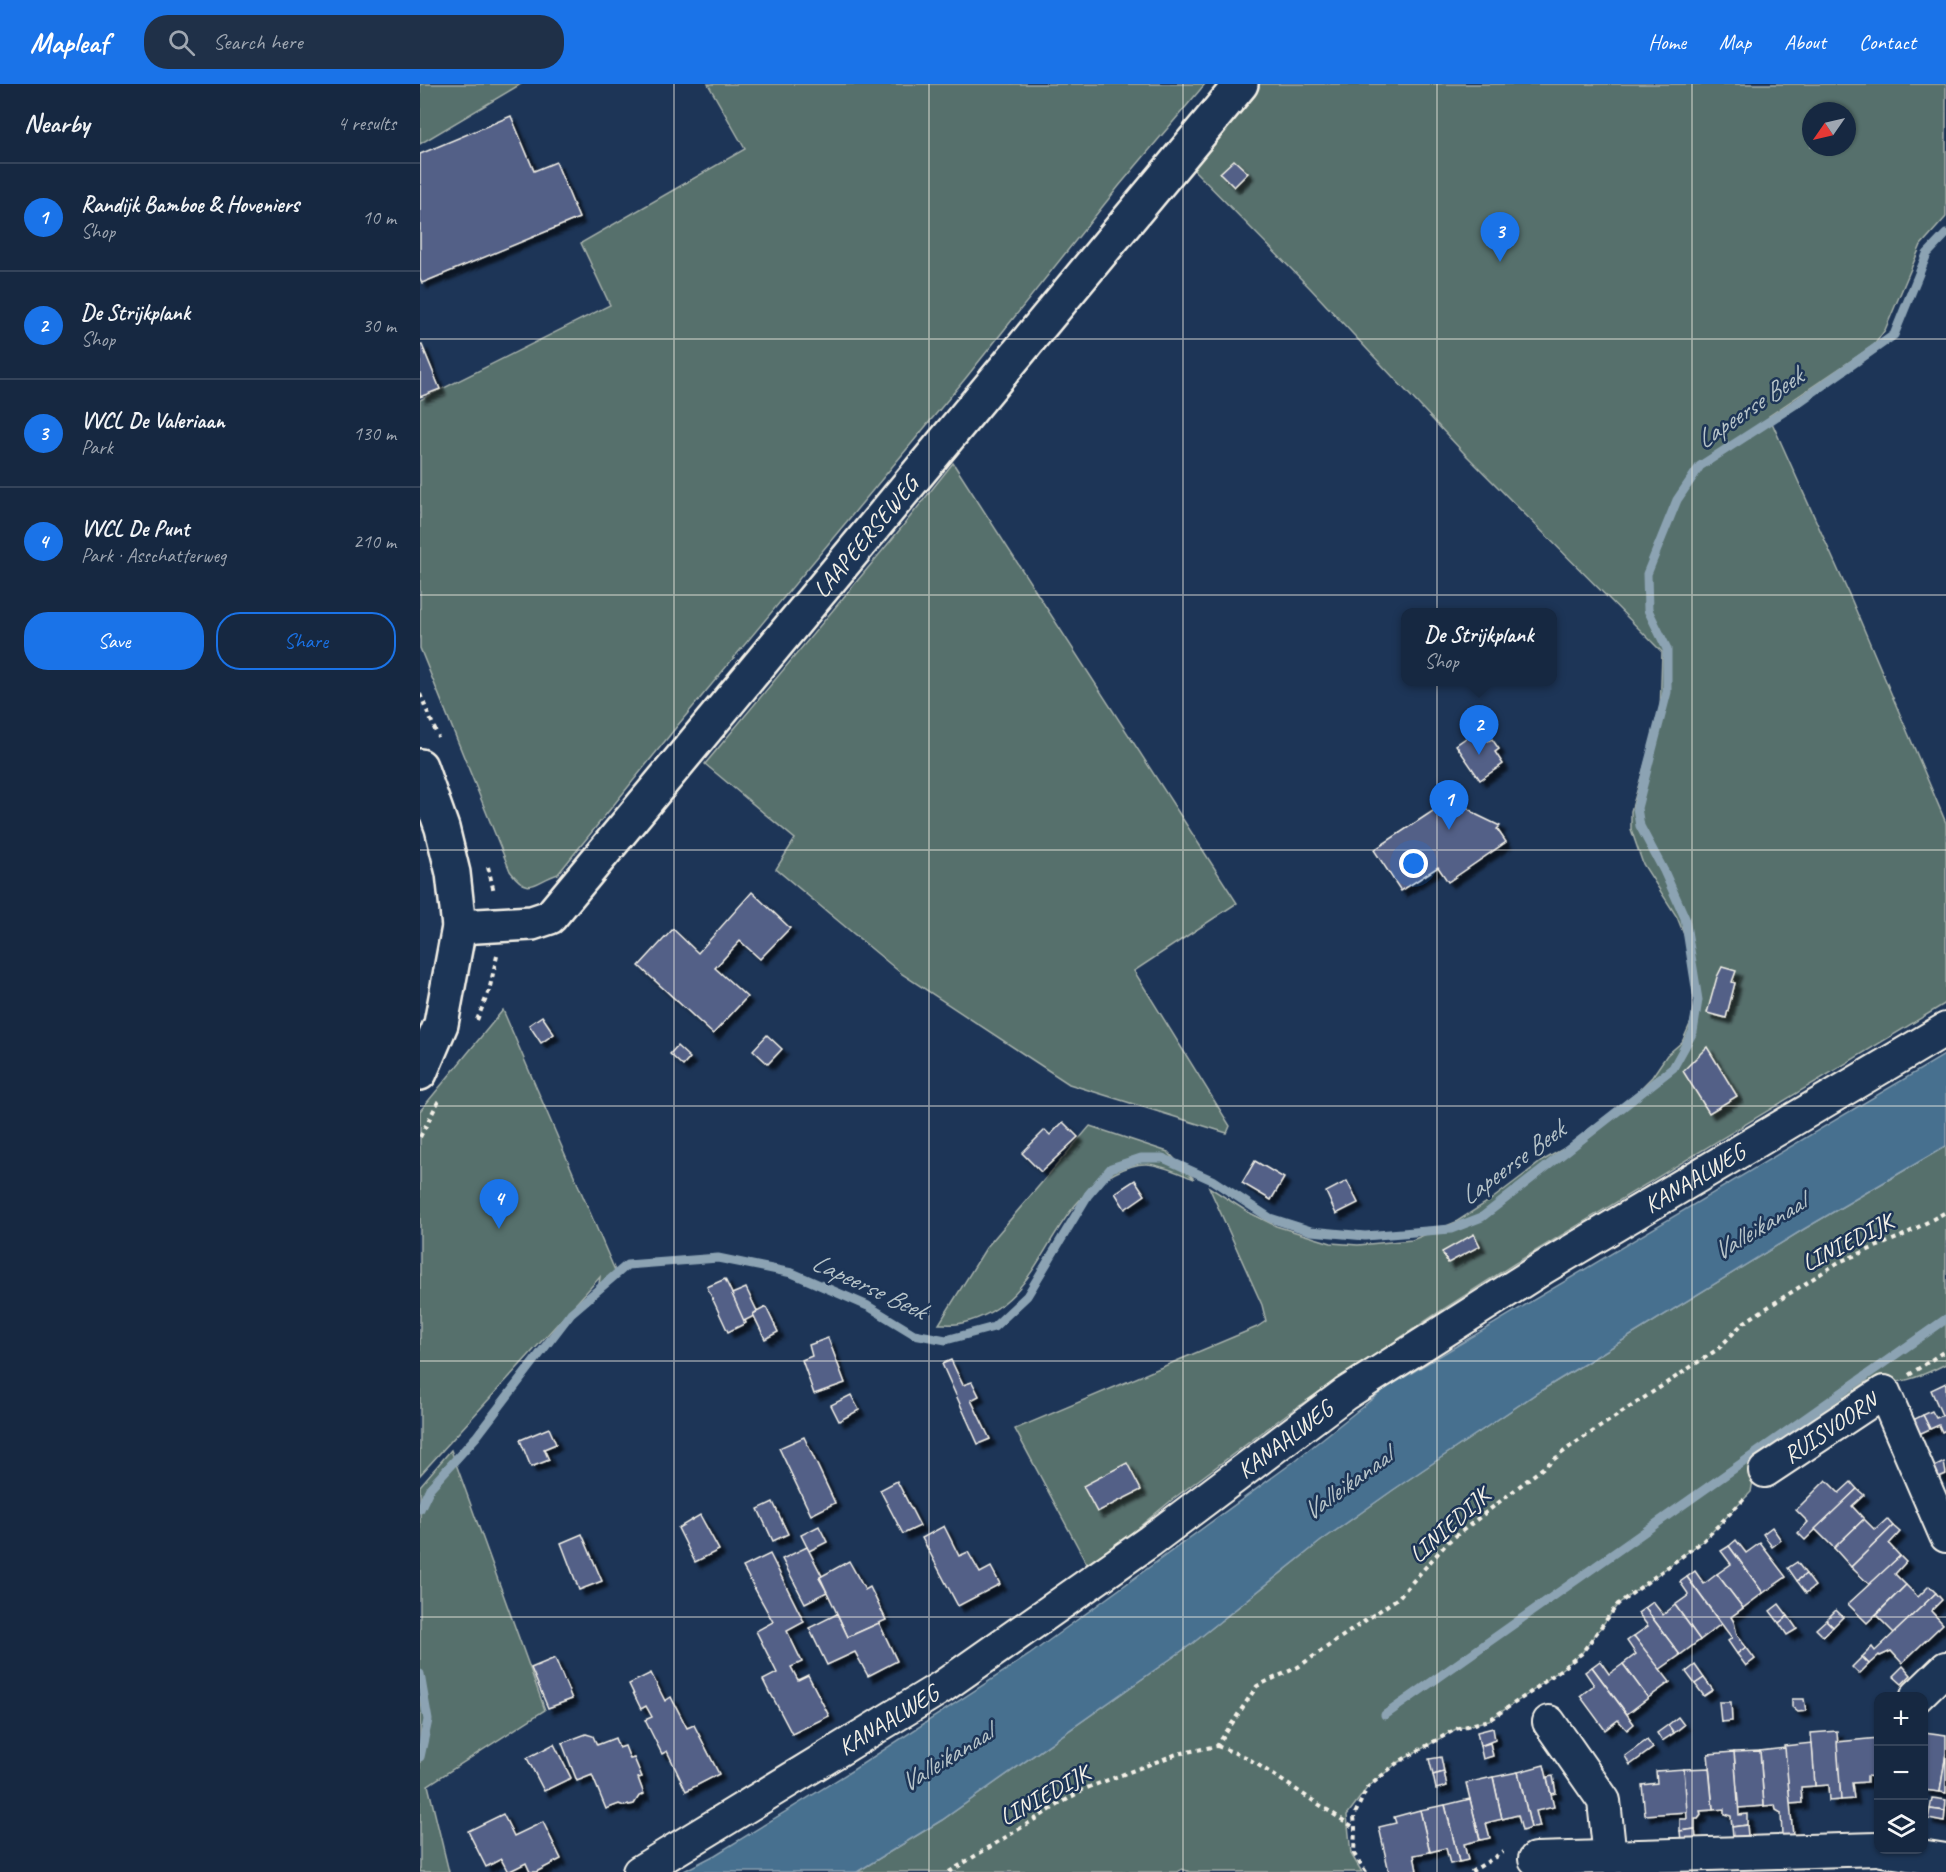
<!DOCTYPE html>
<meta charset="utf-8">
<style>
:root{--surface:#162841;--page:#1f3048;--text:#f1f3f6;--muted:#9ea6b1;--line:#35445a;--accent:#1a73e8}
body{margin:0;font-family:Caveat,sans-serif;background:var(--page);color:var(--text)}
.controls{position:absolute;right:18px;bottom:18px;display:grid;overflow:hidden;border-radius:12px;box-shadow:0 2px 4px #0004}
.controls button{width:54px;height:54px;display:grid;place-items:center;padding:0;border:0;border-bottom:2px solid var(--line);background:var(--surface);color:var(--text);font:30px sans-serif}
.compass{position:absolute;left:1382px;top:18px;width:54px;height:54px;border-radius:50%;background:var(--surface);box-shadow:0 2px 4px #0004;rotate:236deg}
.you{position:absolute;left:994px;top:780px;width:21px;height:21px;margin:-15px;border:4px solid #fff;border-radius:50%;background:#1a73e8;box-shadow:0 0 0 9px #1a73e833}
.badge{display:grid;place-items:center;width:39px;height:39px;border-radius:50%;background:var(--accent);color:#fff;font-size:20px;font-weight:700}
.pin{position:absolute;translate:-50% -50px;filter:drop-shadow(0 2px 3px #0008)}
.pin::after{content:'';position:absolute;top:32px;width:21px;height:18px;background:inherit;clip-path:polygon(0 0,100% 0,50% 100%)}
.popup{position:absolute;left:981px;top:524px;width:156px;height:78px;box-sizing:border-box;display:grid;place-content:center;border-radius:12px;background:var(--surface);filter:drop-shadow(0 2px 4px #0005);font-size:20px;white-space:nowrap;color:var(--muted)}
.popup b{font-size:22px;color:var(--text)}
.popup::after{content:'';position:absolute;left:50%;top:100%;margin-left:-12px;border:12px solid transparent;border-top-color:var(--surface)}
.list{margin:0;padding:0;list-style:none}
h2{display:flex;justify-content:space-between;align-items:center;height:78px;margin:0;padding:0 24px;font-size:26px}
h2 small{font-size:20px;font-weight:400;color:var(--muted)}
.list li{display:grid;grid-template-columns:39px 1fr auto;gap:18px;align-items:center;box-sizing:border-box;height:108px;padding:0 24px;border-top:2px solid var(--line)}
.list b{display:block;font-size:22px;white-space:nowrap}
.list p{margin:0;font-size:20px;white-space:nowrap;color:var(--muted)}
.list em{font-size:20px;font-style:normal;color:var(--muted)}
.actions{display:flex;gap:12px;padding:18px 24px}
.actions a{flex:1;padding:14px 0;border:2px solid var(--accent);border-radius:24px;text-align:center;font-size:21px;color:var(--accent)}
.actions .main{background:var(--accent);color:#fff}
.icon{flex:none;width:33px;height:33px;fill:none;stroke:currentColor;stroke-width:2;stroke-linecap:round;stroke-linejoin:round}
.map{position:relative;flex:none;width:1526px;height:1788px;overflow:hidden}
header{display:flex;align-items:center;gap:36px;box-sizing:border-box;height:84px;padding:0 30px;background:var(--accent);color:#fff}
header strong{font-size:28px}
nav{display:flex;gap:33px;margin-inline-start:auto;font-size:21px}
.search{width:420px;height:54px;background:var(--page);display:flex;align-items:center;gap:15px;box-sizing:border-box;padding:0 21px;border-radius:24px;color:var(--muted);font-size:22px}
main{display:flex}
aside{flex:1;background:var(--surface)}
.map>svg:first-child{display:block}
.green{fill:#566f6c;stroke:#a5b0aa;stroke-width:1.5;fill-rule:evenodd}
.water{fill:#476f8f;stroke:#8ca3b3;stroke-width:1.5}
.lines{fill:none;stroke-linecap:round;stroke-linejoin:round}
.stream{stroke:#8ca3b3;stroke-width:9}
.building{fill:#536087;stroke:#f4f1e8;stroke-width:1.5;filter:url(#shadow)}
.minor-casing{stroke:#f4f1e8;stroke-width:36}
.tertiary-casing{stroke:#f4f1e8;stroke-width:38}
.path{stroke:#f4f1e8;stroke-width:4;stroke-dasharray:4.5 4.5;stroke-linecap:butt}
.minor{stroke:#1d3557;stroke-width:32}
.tertiary{stroke:#1d3557;stroke-width:33}
.grid{fill:none;stroke:#f4f1e8;stroke-width:1.5;stroke-opacity:0.55}
.labels{text-anchor:middle;dominant-baseline:central;stroke-width:5;stroke-linejoin:round;paint-order:stroke}
.street-label{font-size:24px;fill:#f4f1e8;stroke:#1d3557}
.water-label{font-size:26px;font-style:italic;fill:#b7c4c9;stroke:#1d3557}
</style>
<header>
<strong>Mapleaf</strong>
<div class="search"><svg class="icon" aria-label="search" viewBox="0 0 24 24"><circle cx="10" cy="10" r="6"/><path d="M15 15l6 6"/></svg>Search here</div>
<nav><a>Home</a><a>Map</a><a>About</a><a>Contact</a></nav>
</header>
<main>
<aside>
<h2>Nearby<small>4 results</small></h2>
<ul class="list">
<li><span class="badge">1</span><div><b>Randijk Bamboe &amp; Hoveniers</b><p>Shop</p></div><em>10 m</em></li>
<li><span class="badge">2</span><div><b>De Strijkplank</b><p>Shop</p></div><em>30 m</em></li>
<li><span class="badge">3</span><div><b>VVCL De Valeriaan</b><p>Park</p></div><em>130 m</em></li>
<li><span class="badge">4</span><div><b>VVCL De Punt</b><p>Park · Asschatterweg</p></div><em>210 m</em></li>
</ul>
<div class="actions"><a class="main">Save</a><a>Share</a></div>
</aside>
<div class="map">
<svg width="1526" height="1788" viewBox="0 0 1526 1788">
<defs>
<filter id="shadow"><feDropShadow dx="5.5" dy="5.5" stdDeviation="1.5" flood-color="#0009"/></filter>
</defs>
<rect width="100%" height="100%" fill="#1d3557"/>
<filter id="ink" filterUnits="userSpaceOnUse"><feTurbulence type="fractalNoise" baseFrequency=".0167" numOctaves="2"/><feDisplacementMap in="SourceGraphic" scale="12" xChannelSelector="R" yChannelSelector="G"/><feConvolveMatrix kernelMatrix="1 2 1 2 8 2 1 2 1" color-interpolation-filters="sRGB"/></filter>
<g filter="url(#ink)">
<g class="green">
<polygon points="0,0 101,0 0,60"/>
<path d="M288,0H785L699,102L545,295L258,641L138,790C115,797 110,814 90,787L0,564V316L190,221L161,159L325,65Z"/>
<path d="M839,0H1526V133L1501,161L1465,246L1454,261L1349,332L1432,517L1526,739V919L1094,1180L1013,1232L871,1327L753,1415L702,1457L667,1480L595,1345L837,1243L846,1237L842,1221L789,1103L828,1128L856,1142L911,1159L938,1161L992,1156L1036,1138L1072,1115L1122,1077L1164,1053L1201,1024L1232,993L1247,971L1262,958L1271,938L1274,923L1276,903L1274,883L1267,858L1257,833L1223,780L1211,745V727L1240,629L1242,568L1043,368L890,204L770,82ZM1391,27H1427V63H1391Z"/>
<polygon points="533,379 817,819 714,887 810,1042 807,1049 649,1000 482,890 356,785 375,755 285,680 482,443"/>
<polygon points="83,926 196,1189 178,1206 180,1193 0,1391 0,1027"/>
<path d="M670,1042L748,1068L774,1095C761,1090 738,1079 725,1080C714,1080 705,1084 695,1089C623,1124 626,1220 542,1239C535,1241 526,1240 519,1240L566,1164Z"/>
<path d="M1526,1062V1280C1502,1292 1475,1304 1447,1297L1336,1379L1331,1408L1284,1456L1198,1520L1161,1570L1111,1608L1069,1636L1036,1645L977,1679L947,1704L927,1731L931,1770L942,1788H770L762,1785L757,1788H437L522,1736L773,1559L901,1457L973,1406L1117,1309L1384,1145Z"/>
<polygon points="31,1366 125,1626 8,1701 29,1788 0,1788 0,1402"/>
</g>
<polygon class="water" points="1526,970 1526,1062 1384,1145 1117,1309 973,1406 901,1457 773,1559 522,1736 437,1788 262,1788 295,1771 433,1686 609,1571 872,1379 966,1304"/>
<g class="lines">
<g class="stream">
<polyline points="0,1425 10,1404 57,1352 151,1229 207,1181 298,1174 372,1189 448,1222 494,1250 526,1256 574,1243 607,1212 668,1111 691,1084 721,1074 743,1074 792,1096 850,1134 891,1147 945,1152 1031,1145 1062,1133 1253,984 1273,948 1278,916 1265,834 1244,787 1220,742 1217,724 1247,608 1247,565 1228,526 1227,490 1257,416 1280,382 1379,318 1474,251 1507,170 1526,150"/>
<polyline points="0,1590 8,1636 0,1673"/>
<polyline points="965,1631 1526,1235"/>
</g>
</g>
<g class="building">
<polygon points="91,32 114,87 136,78 159,134 2,199 0,194 0,70"/>
<polygon points="814,76 828,89 814,103 800,89"/>
<polygon points="0,261 2,261 20,305 0,313"/>
<polygon points="1059,645 1068,657 1072,655 1079,665 1075,668 1083,680 1060,696 1036,661"/>
<polygon points="1034,713 1057,731 1080,742 1077,745 1086,758 1028,798 1018,783 981,807 954,766"/>
<polygon points="332,808 370,844 340,875 320,857 295,884 327,913 293,950 219,882 253,845 278,869"/>
<polygon points="1302,883 1316,887 1312,898 1315,899 1306,934 1287,929 1297,893"/>
<polygon points="122,932 134,950 121,959 109,941"/>
<polygon points="347,951 362,965 348,980 333,966"/>
<polygon points="257,962 270,974 263,982 250,970"/>
<polygon points="1287,963 1317,1012 1289,1029 1263,987"/>
<polygon points="643,1038 658,1053 621,1088 602,1069 625,1046 630,1051"/>
<polygon points="835,1077 864,1094 851,1116 822,1099"/>
<polygon points="715,1096 725,1111 705,1125 695,1109"/>
<polygon points="927,1097 938,1119 916,1130 906,1108"/>
<polygon points="1054,1150 1060,1162 1028,1179 1022,1168"/>
<polygon points="305,1195 326,1239 308,1248 287,1203"/>
<polygon points="326,1204 337,1227 333,1230 334,1232 324,1237 312,1210"/>
<polygon points="346,1223 358,1248 345,1255 333,1230"/>
<polygon points="408,1254 425,1299 394,1310 382,1276 392,1272 389,1261"/>
<polygon points="531,1276 543,1301 552,1298 559,1312 551,1316 570,1355 558,1360 522,1280"/>
<polygon points="1526,1299 1526,1330 1522,1331 1511,1306"/>
<polygon points="431,1311 439,1326 419,1337 411,1321"/>
<polygon points="1512,1327 1516,1334 1526,1330 1526,1346 1522,1348 1519,1341 1510,1345 1503,1331"/>
<polygon points="1503,1331 1510,1345 1499,1350 1493,1336"/>
<polygon points="129,1344 136,1360 124,1365 129,1376 111,1383 100,1356"/>
<polygon points="384,1353 415,1419 391,1431 359,1364"/>
<polygon points="1524,1378 1526,1390 1519,1393 1514,1383"/>
<polygon points="707,1379 721,1406 677,1428 663,1402"/>
<polygon points="1406,1396 1419,1409 1431,1398 1437,1405 1385,1456 1378,1449 1388,1438 1376,1426"/>
<polygon points="477,1397 500,1442 483,1450 460,1406"/>
<polygon points="1437,1405 1444,1411 1432,1422 1444,1435 1414,1464 1395,1445"/>
<polygon points="353,1418 368,1450 353,1457 338,1425"/>
<polygon points="280,1431 299,1466 275,1478 258,1444"/>
<polygon points="1444,1435 1455,1446 1467,1435 1473,1442 1431,1483 1414,1464"/>
<polygon points="399,1442 407,1458 389,1467 381,1451"/>
<polygon points="524,1442 539,1472 548,1468 560,1489 571,1483 580,1500 538,1522 502,1454"/>
<polygon points="1473,1442 1480,1448 1469,1460 1480,1472 1450,1501 1431,1483"/>
<polygon points="1352,1443 1361,1456 1352,1463 1343,1450"/>
<polygon points="162,1450 182,1497 159,1506 141,1459"/>
<polygon points="1316,1456 1326,1469 1340,1459 1366,1493 1343,1509 1309,1462"/>
<polygon points="1309,1462 1343,1509 1323,1524 1297,1490 1311,1480 1301,1467"/>
<polygon points="387,1463 402,1492 399,1494 407,1508 385,1519 362,1475"/>
<polygon points="350,1470 384,1538 367,1547 382,1578 371,1583 378,1596 388,1591 409,1632 372,1650 351,1610 350,1610 343,1596 357,1589 336,1547 353,1538 323,1483"/>
<polygon points="1480,1472 1486,1478 1475,1490 1486,1501 1447,1539 1428,1520"/>
<polygon points="429,1477 445,1506 450,1503 466,1536 428,1553 400,1493"/>
<polygon points="1377,1478 1386,1490 1377,1497 1368,1484"/>
<polygon points="1275,1487 1284,1500 1297,1490 1323,1524 1311,1533 1314,1538 1317,1551 1326,1563 1317,1570 1308,1557 1312,1554 1267,1493"/>
<polygon points="1386,1490 1395,1502 1386,1509 1377,1497"/>
<polygon points="1267,1493 1301,1540 1280,1556 1255,1521 1269,1511 1260,1498"/>
<polygon points="1486,1501 1498,1513 1509,1502 1516,1509 1474,1549 1456,1531"/>
<polygon points="1516,1509 1522,1516 1511,1527 1523,1540 1482,1579 1471,1567 1460,1572 1459,1571 1449,1580 1442,1573 1452,1563 1455,1567"/>
<polygon points="1233,1518 1243,1531 1255,1521 1280,1556 1260,1571 1225,1524"/>
<polygon points="1359,1520 1368,1532 1359,1539 1350,1527"/>
<polygon points="1225,1524 1260,1571 1239,1586 1214,1552 1228,1542 1218,1529"/>
<polygon points="1416,1526 1423,1533 1413,1543 1406,1536"/>
<polygon points="417,1530 428,1553 459,1539 477,1577 448,1592 435,1568 407,1581 389,1544"/>
<polygon points="1368,1532 1377,1545 1367,1551 1359,1539"/>
<polygon points="1406,1536 1413,1543 1403,1552 1396,1545"/>
<polygon points="1214,1552 1250,1598 1228,1614 1203,1580 1216,1570 1207,1557"/>
<polygon points="1326,1563 1335,1575 1326,1582 1317,1570"/>
<polygon points="1442,1573 1449,1580 1439,1590 1432,1583"/>
<polygon points="135,1574 152,1615 128,1624 111,1584"/>
<polygon points="1180,1577 1189,1590 1203,1580 1228,1614 1207,1630 1172,1583"/>
<polygon points="1275,1581 1284,1594 1275,1600 1266,1588"/>
<polygon points="1483,1582 1491,1591 1482,1600 1473,1592"/>
<polygon points="1172,1583 1214,1640 1207,1646 1198,1636 1185,1646 1160,1612 1174,1601 1165,1588"/>
<polygon points="231,1589 245,1617 251,1613 267,1644 274,1641 299,1690 266,1707 247,1667 242,1670 225,1636 232,1633 226,1622 221,1625 209,1600"/>
<polygon points="1284,1594 1293,1606 1284,1612 1275,1600"/>
<polygon points="1372,1615 1384,1615 1386,1627 1378,1628 1372,1623"/>
<polygon points="1299,1618 1311,1618 1312,1637 1301,1638"/>
<polygon points="1258,1633 1264,1641 1254,1649 1248,1641"/>
<polygon points="1248,1641 1254,1649 1242,1657 1237,1649"/>
<polygon points="1073,1644 1075,1656 1060,1662 1057,1648"/>
<polygon points="1417,1647 1421,1716 1409,1717 1408,1701 1395,1702 1391,1649"/>
<polygon points="1504,1648 1526,1651 1526,1669 1520,1708 1504,1706"/>
<polygon points="166,1650 173,1652 177,1661 195,1654 199,1664 205,1662 210,1675 214,1674 222,1693 218,1694 224,1710 219,1712 214,1720 204,1722 199,1720 186,1725 172,1691 157,1697 142,1659"/>
<polygon points="1458,1654 1455,1693 1447,1692 1447,1698 1432,1699 1434,1715 1421,1716 1417,1658"/>
<polygon points="1227,1656 1233,1664 1210,1681 1205,1672"/>
<polygon points="1070,1659 1073,1672 1063,1675 1060,1662"/>
<polygon points="1392,1659 1395,1702 1381,1703 1382,1719 1370,1720 1364,1662"/>
<polygon points="134,1660 151,1694 124,1707 107,1674"/>
<polygon points="1365,1664 1373,1752 1362,1752 1361,1729 1356,1726 1355,1721 1344,1722 1340,1667"/>
<polygon points="1340,1667 1344,1722 1318,1724 1314,1668"/>
<polygon points="1314,1668 1319,1731 1327,1730 1327,1741 1312,1743 1311,1732 1304,1730 1304,1725 1293,1726 1288,1670"/>
<polygon points="1526,1669 1526,1709 1520,1708"/>
<polygon points="1021,1673 1024,1688 1013,1691 1009,1675"/>
<polygon points="1124,1681 1134,1723 1116,1727 1120,1743 1111,1744 1098,1688"/>
<polygon points="1289,1684 1293,1726 1280,1727 1281,1731 1278,1735 1275,1735 1275,1745 1260,1747 1260,1735 1267,1735 1264,1685"/>
<polygon points="1264,1685 1267,1728 1225,1731 1222,1701 1237,1699 1236,1687"/>
<polygon points="1024,1688 1027,1702 1016,1705 1013,1691"/>
<polygon points="1098,1688 1111,1744 1102,1747 1098,1731 1082,1735 1073,1693"/>
<polygon points="1133,1692 1136,1709 1131,1710 1127,1693"/>
<polygon points="1073,1693 1082,1735 1066,1739 1070,1754 1060,1756 1046,1699"/>
<polygon points="1512,1714 1526,1716 1525,1727 1510,1725"/>
<polygon points="1050,1715 1060,1756 1044,1760 1048,1776 1039,1778 1025,1721"/>
<polygon points="1025,1721 1039,1778 1030,1780 1026,1764 1010,1768 1000,1726"/>
<polygon points="1510,1725 1525,1727 1524,1738 1508,1735"/>
<polygon points="1000,1726 1010,1768 994,1771 997,1787 969,1788 959,1743 976,1739 974,1733"/>
<polygon points="83,1730 94,1752 123,1738 141,1775 116,1788 110,1788 106,1779 88,1788 81,1775 66,1783 48,1747"/>
<polygon points="1327,1741 1328,1752 1313,1753 1312,1743"/>
<polygon points="1275,1745 1276,1756 1261,1757 1260,1747"/>
</g>
<g class="lines">
<defs>
<g id="minor">
<path id="s1" d="M1345,1387L1464,1308L1526,1452"/>
<polyline points="1497,1612 1526,1584"/>
<polyline points="1129,1638 1184,1717 1190,1774"/>
<polyline points="1462,1766 1526,1776"/>
<polyline points="1115,1775 1458,1765"/>
<path id="s2" d="M219,1788L522,1603L730,1457L925,1310L1123,1184L1526,945"/>
</g>
<g id="tertiary">
<polyline points="0,682 22,744 33,789 39,843 21,940 0,989"/>
<path id="s3" d="M39,843L112,839L130,833L821,0"/>
</g>
</defs>
<use href="#minor" class="minor-casing"/>
<use href="#tertiary" class="tertiary-casing"/>
<g class="path">
<polyline points="0,610 18,653"/>
<polyline points="68,783 74,808"/>
<polyline points="57,936 69,907 77,872"/>
<polyline points="0,1053 19,1016"/>
<polyline points="1489,1291 1526,1266"/>
<polyline points="797,1662 826,1673 935,1744"/>
<polyline points="529,1788 664,1705 757,1670 797,1662 837,1602 878,1583 978,1514 1028,1458 1151,1362 1298,1265 1323,1239 1419,1178 1480,1153 1526,1128"/>
<polyline points="946,1788 934,1770 935,1744 934,1732 947,1704 977,1679 1036,1645 1069,1636 1111,1608 1161,1570 1198,1520 1284,1456 1327,1412"/>
<polyline points="1051,1788 1083,1768"/>
</g>
<use href="#minor" class="minor"/>
<use href="#tertiary" class="tertiary"/>
</g>
</g>
<path class="grid" d="M254,0V1788M509,0V1788M763,0V1788M1017,0V1788M1272,0V1788M0,255H1526M0,511H1526M0,766H1526M0,1022H1526M0,1277H1526M0,1533H1526"/>
<g class="labels">
<g class="street-label">
<text stroke="none"><textPath href="#s3" startOffset="586">LAAPEERSEWEG</textPath></text>
<text stroke="none"><textPath href="#s2" startOffset="1264">KANAALWEG</textPath></text>
<text transform="translate(1427 1158) rotate(-27)">LINIEDIJK</text>
<text stroke="none"><textPath href="#s1" startOffset="78">RUISVOORN</textPath></text>
<text stroke="none"><textPath href="#s2" startOffset="778">KANAALWEG</textPath></text>
<text transform="translate(1029 1441) rotate(-42)">LINIEDIJK</text>
<text stroke="none"><textPath href="#s2" startOffset="292">KANAALWEG</textPath></text>
<text transform="translate(624 1711) rotate(-29)">LINIEDIJK</text>
</g>
<g class="water-label">
<text transform="translate(1329 324) rotate(-34)">Lapeerse Beek</text>
<text transform="translate(1092 1079) rotate(-36)">Lapeerse Beek</text>
<text transform="translate(1339 1143) rotate(-31)">Valleikanaal</text>
<text transform="translate(449 1202) rotate(25)">Lapeerse Beek</text>
<text transform="translate(927 1400) rotate(-36)">Valleikanaal</text>
<text transform="translate(526 1674) rotate(-32)">Valleikanaal</text>
</g>
</g>
</svg>
<div class="controls">
<button>+</button>
<button>−</button>
<button><svg class="icon" aria-label="layers" viewBox="0 0 24 24"><path d="M12 4l9 5-9 5-9-5zM3 14l9 5 9-5"/></svg></button>
</div>
<svg class="compass" viewBox="-18 -18 36 36"><path d="M0-13l5 13h-10z" fill="#e53935"/><path d="M0 13l5-13h-10z" fill="#9ea6b1"/></svg>
<div class="you"></div>
<div class="pin badge" style="left:1029px;top:746px">1</div>
<div class="pin badge" style="left:1059px;top:671px">2</div>
<div class="popup"><b>De Strijkplank</b>Shop</div>
<div class="pin badge" style="left:1080px;top:178px">3</div>
<div class="pin badge" style="left:79px;top:1145px">4</div>
</div>
</main>
